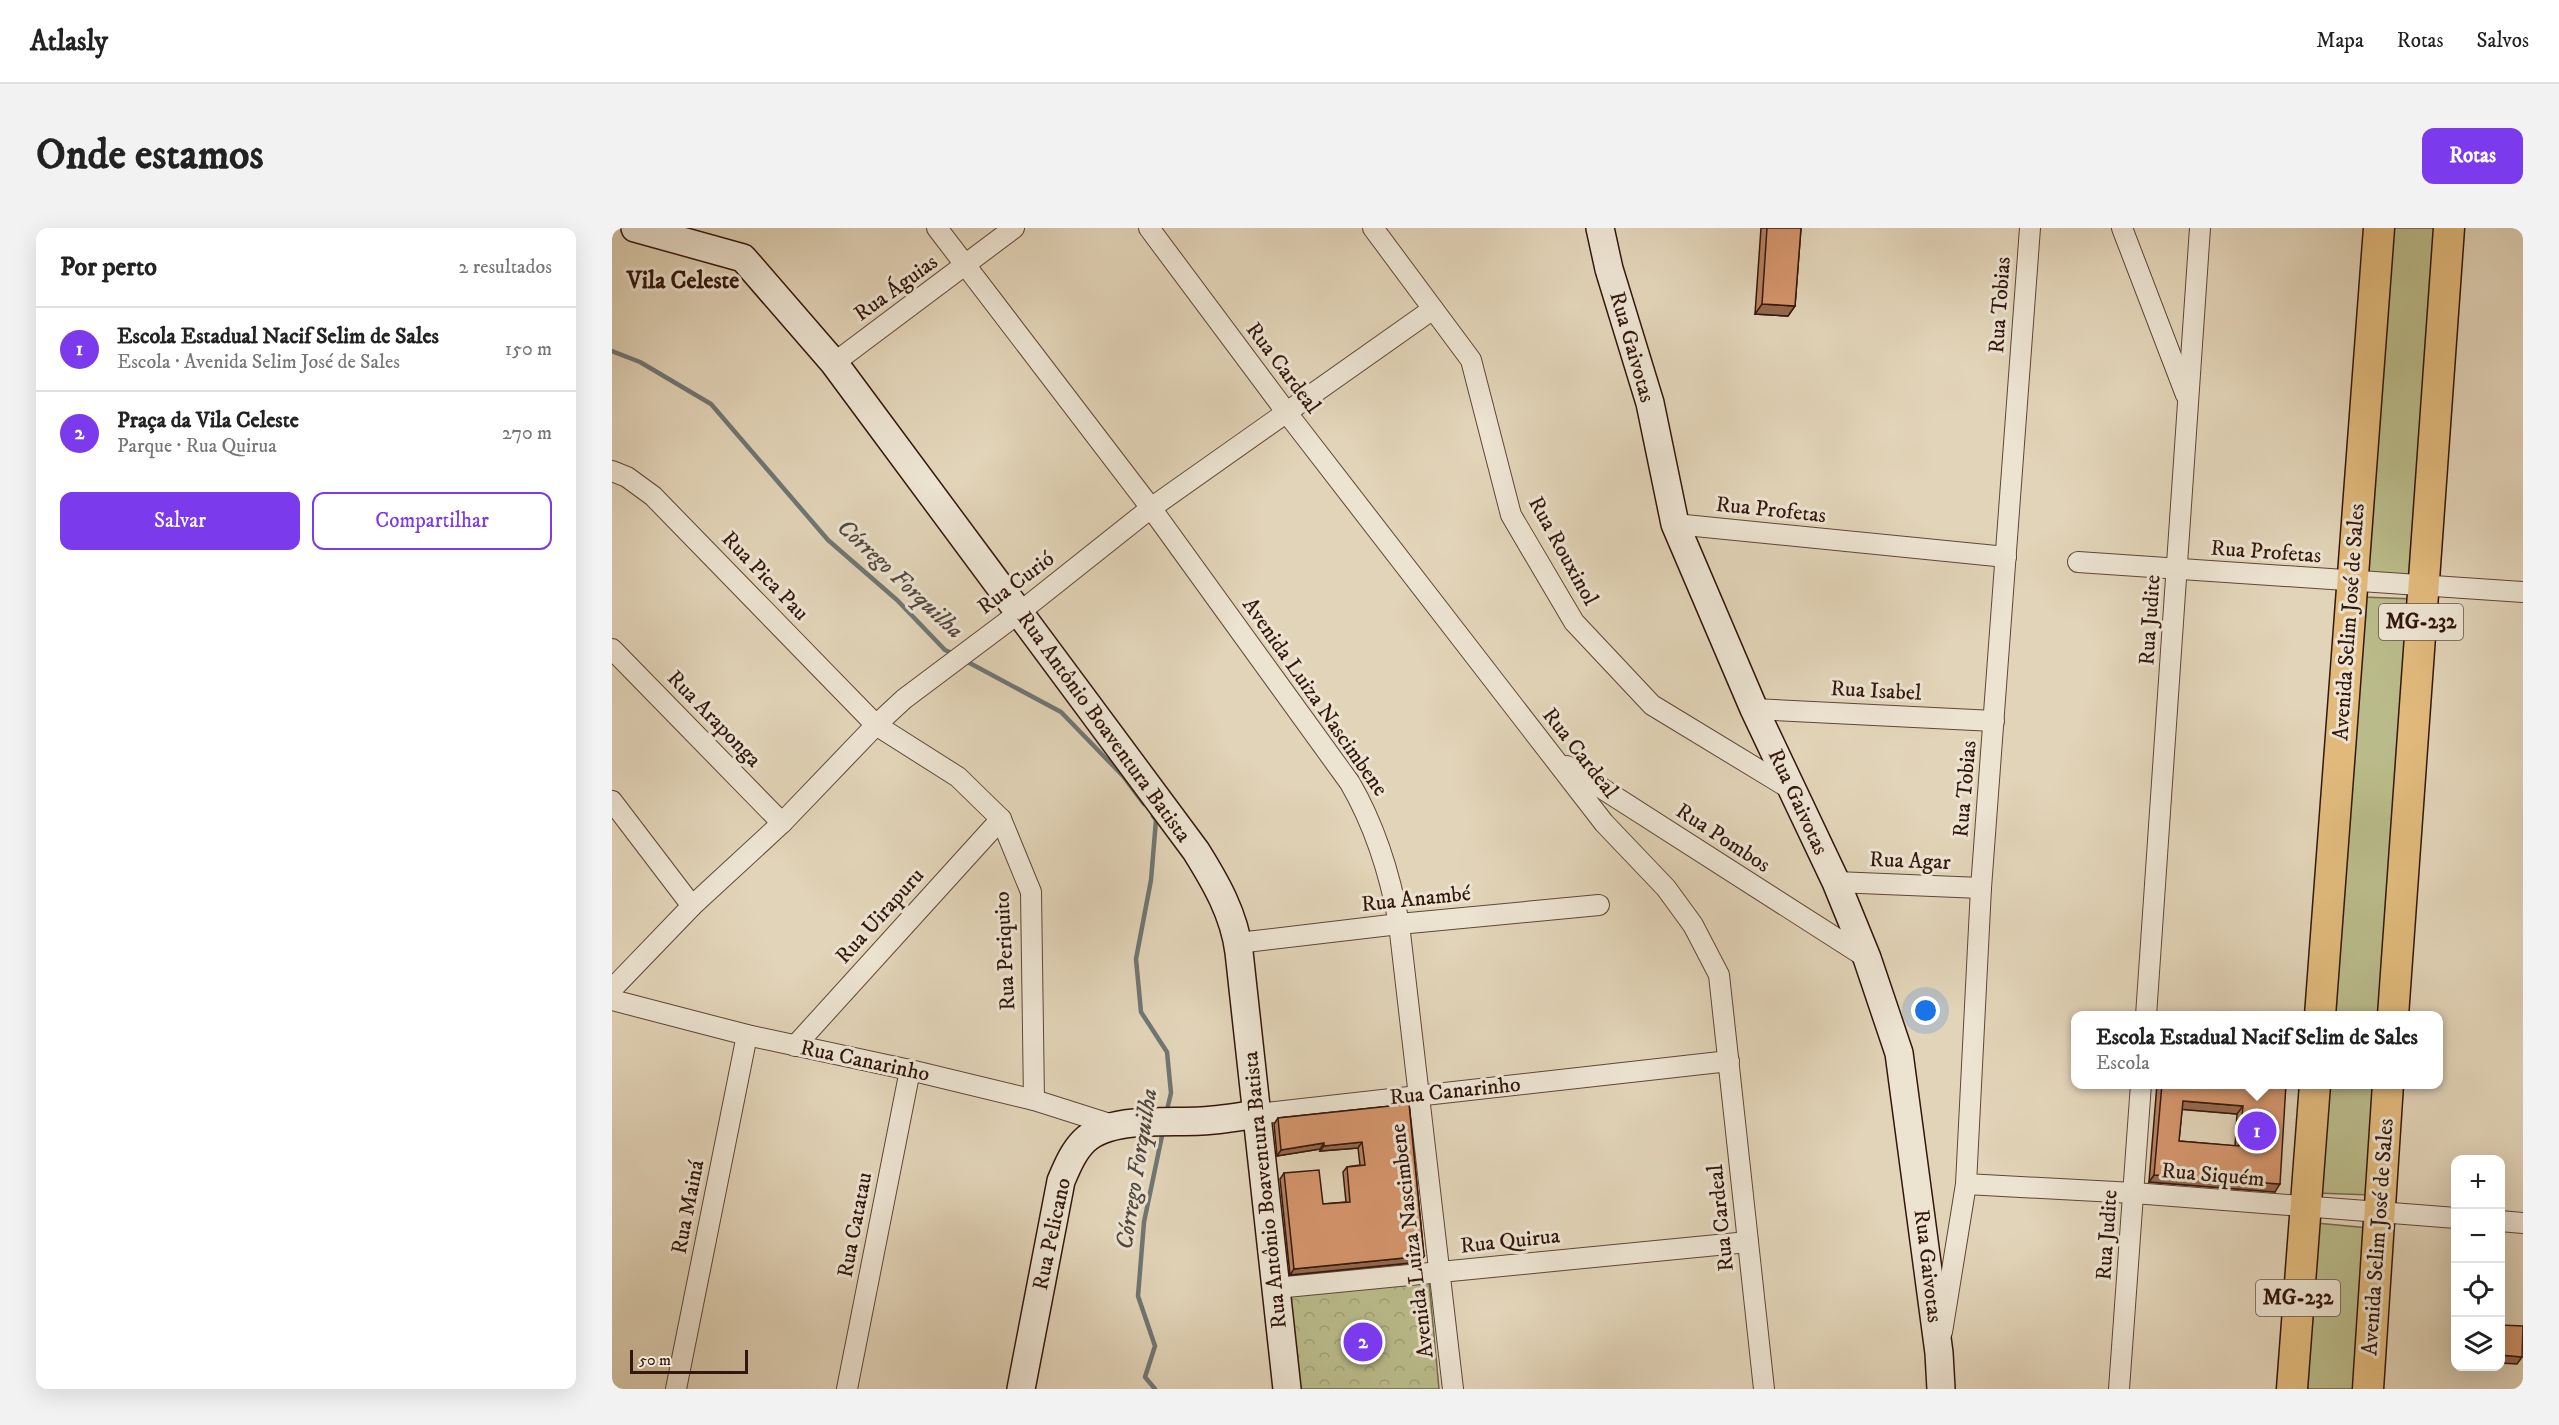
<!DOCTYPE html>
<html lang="pt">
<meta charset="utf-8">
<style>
:root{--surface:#fff;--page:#f2f2f2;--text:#222;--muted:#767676;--line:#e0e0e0;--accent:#7c3aed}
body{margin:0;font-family:"IM FELL DW Pica",serif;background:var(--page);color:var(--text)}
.controls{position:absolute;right:18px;bottom:18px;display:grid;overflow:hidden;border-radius:12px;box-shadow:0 6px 24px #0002}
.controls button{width:54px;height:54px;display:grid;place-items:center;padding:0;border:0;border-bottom:2px solid var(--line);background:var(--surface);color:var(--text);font:30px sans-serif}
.scale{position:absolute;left:18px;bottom:15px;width:118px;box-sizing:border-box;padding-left:6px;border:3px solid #33170c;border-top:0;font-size:16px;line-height:21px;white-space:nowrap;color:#33170c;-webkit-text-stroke:4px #ece3d1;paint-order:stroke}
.you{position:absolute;left:1314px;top:783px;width:21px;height:21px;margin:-15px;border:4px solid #fff;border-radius:50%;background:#1a73e8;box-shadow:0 0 0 9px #1a73e833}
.badge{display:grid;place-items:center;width:39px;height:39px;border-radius:50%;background:var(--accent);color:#fff;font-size:20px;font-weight:700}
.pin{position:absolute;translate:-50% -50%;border:3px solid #fff;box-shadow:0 2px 6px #0006}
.popup{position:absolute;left:1459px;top:783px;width:372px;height:78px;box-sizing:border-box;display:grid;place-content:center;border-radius:12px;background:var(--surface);filter:drop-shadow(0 2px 4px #0005);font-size:20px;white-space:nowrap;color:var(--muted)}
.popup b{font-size:22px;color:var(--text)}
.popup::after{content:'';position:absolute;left:50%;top:100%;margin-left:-12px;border:12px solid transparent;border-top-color:var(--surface)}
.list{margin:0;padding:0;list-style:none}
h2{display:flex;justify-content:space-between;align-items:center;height:78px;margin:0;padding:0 24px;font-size:26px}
h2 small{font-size:20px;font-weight:400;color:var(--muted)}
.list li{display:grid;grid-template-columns:39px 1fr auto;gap:18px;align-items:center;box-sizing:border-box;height:84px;padding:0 24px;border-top:2px solid var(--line)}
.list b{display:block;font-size:22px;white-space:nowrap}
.list p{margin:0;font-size:20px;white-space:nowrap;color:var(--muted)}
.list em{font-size:20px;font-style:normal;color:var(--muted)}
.actions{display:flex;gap:12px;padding:18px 24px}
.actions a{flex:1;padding:14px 0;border:2px solid var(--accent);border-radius:12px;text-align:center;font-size:21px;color:var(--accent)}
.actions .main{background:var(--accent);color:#fff}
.icon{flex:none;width:33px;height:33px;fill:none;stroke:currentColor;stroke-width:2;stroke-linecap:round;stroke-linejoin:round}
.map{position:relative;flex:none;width:1911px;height:1161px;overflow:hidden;border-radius:12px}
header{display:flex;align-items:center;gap:36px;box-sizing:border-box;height:84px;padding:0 30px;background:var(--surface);border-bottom:2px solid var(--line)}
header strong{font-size:28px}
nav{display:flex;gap:33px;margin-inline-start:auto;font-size:21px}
.intro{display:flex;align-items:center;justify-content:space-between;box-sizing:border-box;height:144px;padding:0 36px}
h1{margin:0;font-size:42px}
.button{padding:15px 27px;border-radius:12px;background:var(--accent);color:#fff;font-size:21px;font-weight:700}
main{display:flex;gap:36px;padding:0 36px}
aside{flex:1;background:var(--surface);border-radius:12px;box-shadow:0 6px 24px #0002}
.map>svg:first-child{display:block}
.green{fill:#babb8a;stroke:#76694b;stroke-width:1.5}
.forest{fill:url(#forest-crowns);stroke:#76694b;stroke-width:1.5}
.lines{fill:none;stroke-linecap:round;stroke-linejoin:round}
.stream{stroke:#707673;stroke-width:4.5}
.street-casing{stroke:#5f4637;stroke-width:22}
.secondary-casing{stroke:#33170c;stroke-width:30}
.primary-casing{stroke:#33170c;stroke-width:33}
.street{stroke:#ece3d1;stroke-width:20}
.secondary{stroke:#ece3d1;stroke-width:27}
.primary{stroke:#e1ba7c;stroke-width:30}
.wall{fill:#b7805d;stroke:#33170c;stroke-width:1.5;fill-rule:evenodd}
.shaded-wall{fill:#95684c;stroke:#33170c;stroke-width:1.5}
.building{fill:#d5956c;stroke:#33170c;stroke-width:1.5;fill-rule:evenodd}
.labels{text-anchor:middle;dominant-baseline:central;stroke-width:6;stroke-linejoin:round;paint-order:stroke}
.shield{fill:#ece3d1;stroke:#6a5447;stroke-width:1.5}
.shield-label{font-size:21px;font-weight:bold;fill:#33170c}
.street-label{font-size:22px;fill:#33170c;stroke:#ece3d1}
.neighbourhood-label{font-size:24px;font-weight:bold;fill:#33170c;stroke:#ece3d1}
.water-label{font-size:24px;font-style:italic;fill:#51473f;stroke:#ece3d1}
</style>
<header>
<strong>Atlasly</strong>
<nav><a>Mapa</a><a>Rotas</a><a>Salvos</a></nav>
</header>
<div class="intro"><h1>Onde estamos</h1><a class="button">Rotas</a></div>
<main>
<aside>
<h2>Por perto<small>2 resultados</small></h2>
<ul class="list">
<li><span class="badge">1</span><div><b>Escola Estadual Nacif Selim de Sales</b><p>Escola · Avenida Selim José de Sales</p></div><em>150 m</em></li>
<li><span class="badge">2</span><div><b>Praça da Vila Celeste</b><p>Parque · Rua Quirua</p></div><em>270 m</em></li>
</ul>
<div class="actions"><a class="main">Salvar</a><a>Compartilhar</a></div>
</aside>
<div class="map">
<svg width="1911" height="1161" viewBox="0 0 1911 1161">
<defs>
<pattern id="forest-crowns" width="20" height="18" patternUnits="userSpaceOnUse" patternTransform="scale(1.5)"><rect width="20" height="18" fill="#babb8a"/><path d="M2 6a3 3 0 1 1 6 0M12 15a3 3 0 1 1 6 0" fill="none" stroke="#a0a076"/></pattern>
</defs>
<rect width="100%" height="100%" fill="#e2d4b8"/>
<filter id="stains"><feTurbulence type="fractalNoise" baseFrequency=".00333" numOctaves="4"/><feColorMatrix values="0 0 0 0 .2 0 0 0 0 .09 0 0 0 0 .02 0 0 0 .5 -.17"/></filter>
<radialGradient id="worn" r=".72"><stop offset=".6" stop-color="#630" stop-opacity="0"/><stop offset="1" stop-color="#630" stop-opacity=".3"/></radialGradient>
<g class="green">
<polygon points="1775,0 1829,0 1804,347 1749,348"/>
<polygon points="1751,369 1802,371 1772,787 1718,788"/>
<polygon points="1712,857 1767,857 1759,967 1704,965"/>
<polygon points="1704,995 1757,1000 1745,1161 1691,1161"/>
</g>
<polygon class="forest" points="817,1053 827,1161 684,1161 675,1066"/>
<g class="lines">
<g class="stream">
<polyline points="0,123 28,134 99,176 216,312 285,372 333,422 342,426"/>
<polyline points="352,432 449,484 511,548 532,576"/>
<polyline points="541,588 544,592 539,652 524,731 529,784 555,824 559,865 554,886"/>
<polyline points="543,1161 533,1149 543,1118 526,1068 532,994 551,903"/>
</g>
<defs>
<g id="street">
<path d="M325,0L539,280L738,555C764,600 778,646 787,696L841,1161"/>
<polyline points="537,0 675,185 992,595 1054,660 1081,697 1107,747 1152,1161"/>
<polyline points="761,0 859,132 899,287 962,394 1040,477 1180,562"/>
<polyline points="1510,0 1574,167"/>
<polyline points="222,135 402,0"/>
<polyline points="0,243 15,249 41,268 264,497 346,549 389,591 419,664 422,872"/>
<polyline points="1063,296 1394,329"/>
<polyline points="1466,334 1911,364"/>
<polyline points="0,421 170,595"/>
<polyline points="1142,481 1382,493"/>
<polyline points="955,538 1255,730"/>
<polyline points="0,573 80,678"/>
<polyline points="1224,654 1369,660"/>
<polyline points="626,715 787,696 987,677"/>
<polyline points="0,761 80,678 170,595 264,497 292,471 408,384 539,280 821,81"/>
<polyline points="0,772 135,807 298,842 422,872 504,898"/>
<polyline points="1534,788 1588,0"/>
<polyline points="183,818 389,591"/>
<polyline points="645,886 1117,833"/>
<polyline points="1354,956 1522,965 1844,990"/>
<polyline points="1888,993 1911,995"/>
<polyline points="664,1060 1136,1014"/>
<polyline points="1330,1104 1354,956 1369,660 1418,0"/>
<polyline points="64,1161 135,807"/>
<polyline points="235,1161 298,842"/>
<polyline points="1507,1161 1529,856"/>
</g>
<g id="secondary">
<path d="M23,0L131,30L222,135L584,623C604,655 622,686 627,724L675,1161"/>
<polyline points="988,0 997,41 1038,175 1063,296 1142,481 1224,654 1255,730 1287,825 1327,1125 1329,1161"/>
<path d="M409,1161L449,953C455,939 461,924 472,913C498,888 556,895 589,893C608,892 626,889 645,886"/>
</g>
<g id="primary">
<polyline points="1708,788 1767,0"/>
<polyline points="1781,788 1837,0"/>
<polyline points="1680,1161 1703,856"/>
<polyline points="1756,1161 1776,856"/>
</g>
</defs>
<use href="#street" class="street-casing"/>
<use href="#secondary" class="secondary-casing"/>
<use href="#primary" class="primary-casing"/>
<use href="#street" class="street"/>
<use href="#secondary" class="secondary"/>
<use href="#primary" class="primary"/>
</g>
<g class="wall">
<polygon points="1149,0 1189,0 1183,78 1176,88 1143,86"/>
<path d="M1545,856H1674L1663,964L1537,954ZM1570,881L1625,886L1623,918L1567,913Z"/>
<polygon points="797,876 812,1028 808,1034 678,1047 668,951 672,945 711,976 734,974 731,944 735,939 748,937 746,920 708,923 708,921 665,928 662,896 666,890"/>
<polygon points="1844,1100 1844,1132 1840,1132 1842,1102"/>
</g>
<g class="shaded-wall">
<polygon points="1150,76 1183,78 1176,88 1143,86"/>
<polygon points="1571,873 1631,878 1625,886 1565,881"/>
<polygon points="750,914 746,920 708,923 712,918"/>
<polygon points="712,915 708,921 665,928 669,922"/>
<polygon points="1542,947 1668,956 1663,964 1537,954"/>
<polygon points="812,1028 808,1034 678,1047 682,1041"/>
<polygon points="1888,1127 1910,1129 1905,1136 1888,1135"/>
</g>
<g class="building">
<polygon points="1155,0 1189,0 1183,78 1150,76"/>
<path d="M1550,856H1674L1668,956L1542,947ZM1571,873L1631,878L1627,918L1567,913Z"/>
<polygon points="797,876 812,1028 682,1041 672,945 707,942 711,976 738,974 735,939 753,937 750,914 712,918 712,915 669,922 666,890"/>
<polygon points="1888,1097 1911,1098 1910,1129 1888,1127"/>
</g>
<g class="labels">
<g class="shield">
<rect x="1767" y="376" width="84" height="36" rx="4.5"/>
<rect x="1644" y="1052" width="84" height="36" rx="4.5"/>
</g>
<g class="shield-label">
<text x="1809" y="394">MG-232</text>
<text x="1686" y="1070">MG-232</text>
</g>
<g class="street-label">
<text transform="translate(284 60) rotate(-36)">Rua Águias</text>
<text transform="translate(1388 77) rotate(-86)">Rua Tobias</text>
<text transform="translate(1020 119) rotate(74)">Rua Gaivotas</text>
<text transform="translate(671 140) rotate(53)">Rua Cardeal</text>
<text transform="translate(1159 282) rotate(6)">Rua Profetas</text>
<text transform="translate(951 323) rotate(61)">Rua Rouxinol</text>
<text transform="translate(1654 324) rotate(4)">Rua Profetas</text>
<text transform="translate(153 348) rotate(46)">Rua Pica Pau</text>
<text transform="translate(404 355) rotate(-37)">Rua Curió</text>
<text transform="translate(1538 392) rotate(-86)">Rua Judite</text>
<text transform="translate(1737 394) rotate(-86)">Avenida Selim José de Sales</text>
<text transform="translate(1264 463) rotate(3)">Rua Isabel</text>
<text transform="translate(703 469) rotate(55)">Avenida Luiza Nascimbene</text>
<text transform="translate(102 491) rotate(46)">Rua Araponga</text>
<text transform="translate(492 499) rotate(54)">Rua Antônio Boaventura Batista</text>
<text transform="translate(968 525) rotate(52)">Rua Cardeal</text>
<text transform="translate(1353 561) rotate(-85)">Rua Tobias</text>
<text transform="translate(1186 574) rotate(65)">Rua Gaivotas</text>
<text transform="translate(1111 610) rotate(33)">Rua Pombos</text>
<text transform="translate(1298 633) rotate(2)">Rua Agar</text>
<text transform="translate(804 671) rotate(-6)">Rua Anambé</text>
<text transform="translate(268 688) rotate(-48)">Rua Uirapuru</text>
<text transform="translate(393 723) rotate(-93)">Rua Periquito</text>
<text transform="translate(253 833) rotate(12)">Rua Canarinho</text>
<text transform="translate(843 863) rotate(-6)">Rua Canarinho</text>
<text transform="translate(1601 947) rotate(5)">Rua Siquém</text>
<text transform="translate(653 962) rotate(-96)">Rua Antônio Boaventura Batista</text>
<text transform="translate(76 979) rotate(-79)">Rua Mainá</text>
<text transform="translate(1109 990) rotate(-96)">Rua Cardeal</text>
<text transform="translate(243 997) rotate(-79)">Rua Catatau</text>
<text transform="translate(440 1006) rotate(-78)">Rua Pelicano</text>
<text transform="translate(1495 1007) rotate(-86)">Rua Judite</text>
<text transform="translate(1766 1009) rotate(-86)">Avenida Selim José de Sales</text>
<text transform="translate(800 1013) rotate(-97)">Avenida Luiza Nascimbene</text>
<text transform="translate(898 1013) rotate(-6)">Rua Quirua</text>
<text transform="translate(1316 1038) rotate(83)">Rua Gaivotas</text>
</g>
<g class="neighbourhood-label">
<text x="71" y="53">Vila Celeste</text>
</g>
<g class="water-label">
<text transform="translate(288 351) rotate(43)">Córrego Forquilha</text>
<text transform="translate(525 941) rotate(-81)">Córrego Forquilha</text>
</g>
</g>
<rect width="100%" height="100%" filter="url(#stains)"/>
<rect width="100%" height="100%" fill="url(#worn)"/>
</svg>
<div class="controls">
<button>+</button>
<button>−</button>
<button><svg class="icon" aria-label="locate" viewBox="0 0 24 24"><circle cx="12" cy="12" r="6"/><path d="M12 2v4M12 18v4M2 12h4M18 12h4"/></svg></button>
<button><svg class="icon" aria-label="layers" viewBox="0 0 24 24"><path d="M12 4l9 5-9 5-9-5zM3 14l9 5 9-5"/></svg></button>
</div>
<div class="scale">50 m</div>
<div class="you"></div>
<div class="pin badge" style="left:1645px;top:903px">1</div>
<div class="popup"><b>Escola Estadual Nacif Selim de Sales</b>Escola</div>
<div class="pin badge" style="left:751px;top:1114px">2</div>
</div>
</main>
